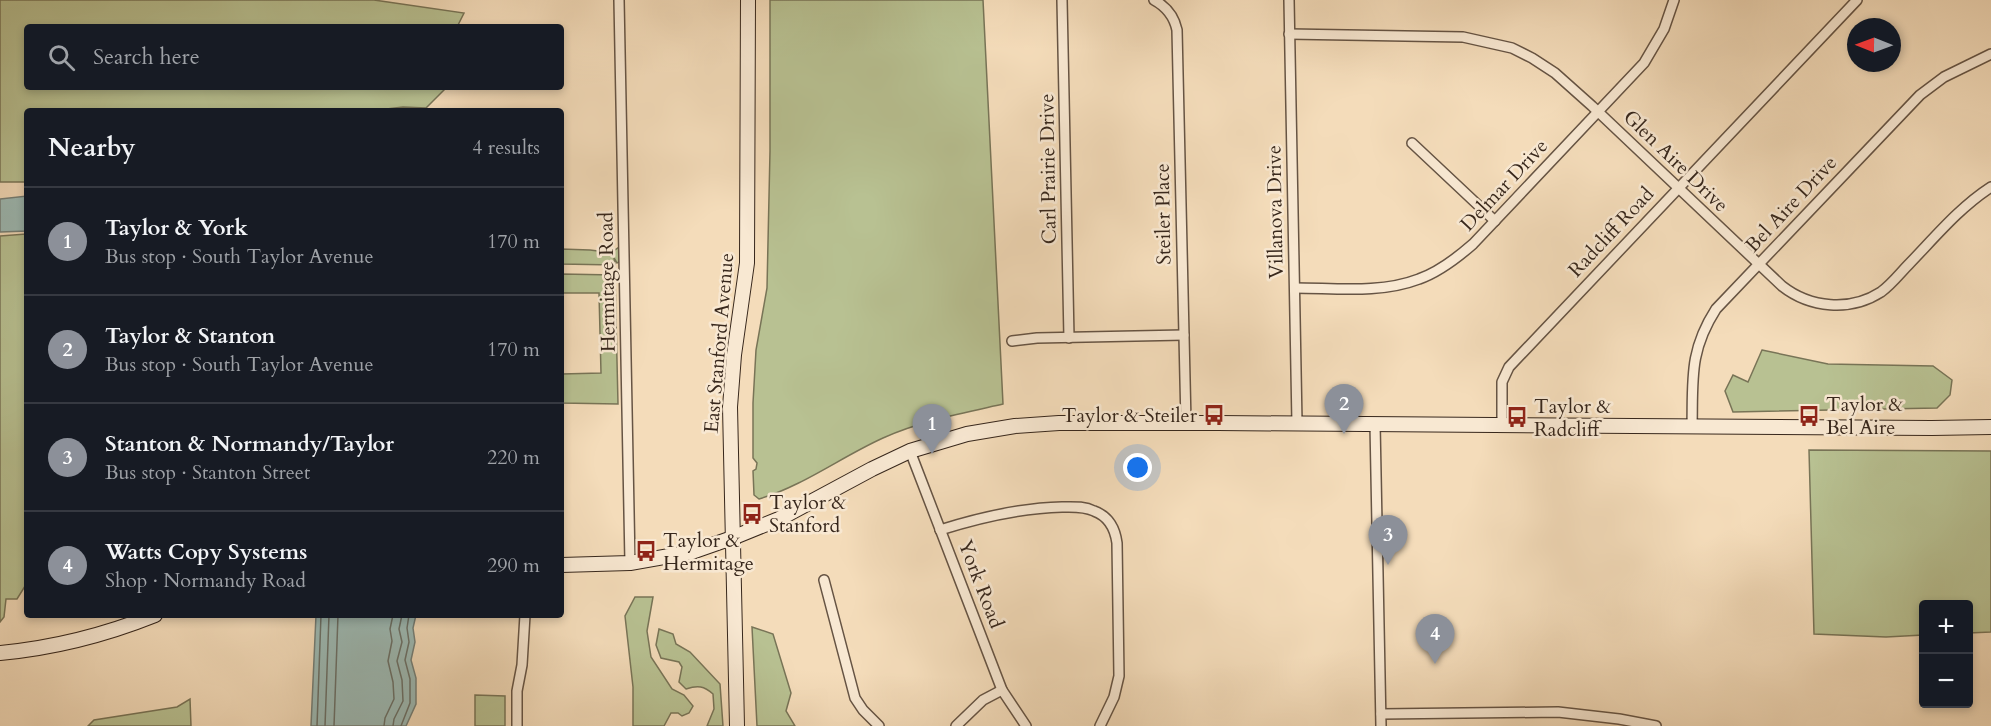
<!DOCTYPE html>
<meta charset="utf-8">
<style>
:root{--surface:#171b24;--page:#20242c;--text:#f1f3f6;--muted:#9ea1a6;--line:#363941;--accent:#8c9099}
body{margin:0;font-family:Cardo,serif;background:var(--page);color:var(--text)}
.controls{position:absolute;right:18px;bottom:18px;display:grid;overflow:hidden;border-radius:6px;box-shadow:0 3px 9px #0003}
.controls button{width:54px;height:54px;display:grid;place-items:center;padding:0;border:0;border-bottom:2px solid var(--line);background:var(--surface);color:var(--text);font:30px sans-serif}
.compass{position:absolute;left:1847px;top:18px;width:54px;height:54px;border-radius:50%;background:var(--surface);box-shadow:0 3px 9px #0003;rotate:271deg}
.you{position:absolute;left:1138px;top:468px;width:21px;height:21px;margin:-15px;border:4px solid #fff;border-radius:50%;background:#1a73e8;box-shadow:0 0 0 9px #1a73e833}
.badge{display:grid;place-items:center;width:39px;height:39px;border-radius:50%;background:var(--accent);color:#fff;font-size:20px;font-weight:700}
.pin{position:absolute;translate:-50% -50px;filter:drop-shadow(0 2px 3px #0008)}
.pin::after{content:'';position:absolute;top:32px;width:21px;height:18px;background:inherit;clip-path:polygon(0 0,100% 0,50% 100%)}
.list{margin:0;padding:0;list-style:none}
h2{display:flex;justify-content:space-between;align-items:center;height:78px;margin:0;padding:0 24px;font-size:26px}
h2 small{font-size:20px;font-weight:400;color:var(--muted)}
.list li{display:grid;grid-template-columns:39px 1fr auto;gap:18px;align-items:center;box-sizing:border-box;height:108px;padding:0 24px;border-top:2px solid var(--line)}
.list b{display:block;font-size:22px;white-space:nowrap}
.list p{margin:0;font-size:20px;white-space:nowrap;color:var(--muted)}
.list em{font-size:20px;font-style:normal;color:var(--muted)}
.icon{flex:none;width:33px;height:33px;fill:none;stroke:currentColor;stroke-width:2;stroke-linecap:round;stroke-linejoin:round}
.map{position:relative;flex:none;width:1991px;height:726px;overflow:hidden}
.search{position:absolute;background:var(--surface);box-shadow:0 3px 9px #0003;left:24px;top:24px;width:540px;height:66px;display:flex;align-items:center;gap:15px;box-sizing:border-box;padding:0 21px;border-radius:6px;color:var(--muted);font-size:22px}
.panel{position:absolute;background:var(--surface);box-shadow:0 3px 9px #0003;left:24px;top:108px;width:540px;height:510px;border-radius:6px}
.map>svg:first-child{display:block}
.green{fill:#b8c192;stroke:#787457;stroke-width:1.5}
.water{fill:#9cbab5;stroke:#747f78;stroke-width:1.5}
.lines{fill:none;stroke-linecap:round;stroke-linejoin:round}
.shore{stroke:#6a7068;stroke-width:1.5}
.street-casing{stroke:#665444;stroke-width:12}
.secondary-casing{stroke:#37271c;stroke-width:16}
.street{stroke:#f8e8d2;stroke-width:9}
.secondary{stroke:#f8e8d2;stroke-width:14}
.labels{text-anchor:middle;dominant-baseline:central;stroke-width:5;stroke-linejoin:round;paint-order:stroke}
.street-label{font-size:20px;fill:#37271c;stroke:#f8e8d2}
.poi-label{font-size:20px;fill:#37271c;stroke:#f8e8d2;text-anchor:start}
</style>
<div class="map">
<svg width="1991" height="726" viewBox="0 0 1991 726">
<rect width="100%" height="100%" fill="#f4dcba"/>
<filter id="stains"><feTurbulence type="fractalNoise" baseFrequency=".00333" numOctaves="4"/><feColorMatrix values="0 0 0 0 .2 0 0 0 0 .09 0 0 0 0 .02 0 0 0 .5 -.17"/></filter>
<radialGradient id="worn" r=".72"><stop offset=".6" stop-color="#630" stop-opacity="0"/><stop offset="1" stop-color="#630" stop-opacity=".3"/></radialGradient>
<g class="green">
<polygon points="0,0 374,0 464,13 457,27 27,27 27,87 445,87 445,89 426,108 403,107 370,111 27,111 27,182 0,182"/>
<path d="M770,0H983L1003,404C963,413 921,421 883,438C841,457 803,486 759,499L754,495L753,471L756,469L757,463L753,458V403L756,350L767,288L770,151Z"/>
<polygon points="26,234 27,583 17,599 6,599 4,617 0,622 0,236"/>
<polygon points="621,237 620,261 617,263 614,258 615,265 561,264 561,249 590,250 606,252 612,252 619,247"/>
<polygon points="561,274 615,275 618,404 561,403 562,374 601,373 599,293 561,293"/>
<polygon points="1762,350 1828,364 1933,366 1952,380 1950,395 1937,408 1733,412 1725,391 1733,375 1748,382"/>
<polygon points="1809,450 1991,451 1991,632 1969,633 1968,604 1924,604 1923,635 1886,637 1814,634"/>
<polygon points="635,597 653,597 647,631 651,657 672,689 684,695 693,706 689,713 682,716 678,713 671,713 664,726 633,726 633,687 625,616"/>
<polygon points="752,627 773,634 791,693 786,711 795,726 757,726"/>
<path d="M659,629L673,634L676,644L690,652L720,684L723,726H707L714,709L713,694C704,686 698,685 686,689L679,682L682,667L679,662L661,658L656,645Z"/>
<polygon points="475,695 505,696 505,726 475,726"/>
<polygon points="190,699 191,726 88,726 94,720 177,707"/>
</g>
<g class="water">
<polygon points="27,196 27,231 0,232 0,199"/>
<polygon points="316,615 416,615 413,628 415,642 411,660 416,678 416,704 406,726 311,726"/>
</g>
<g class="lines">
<g class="shore">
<polyline points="317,726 321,615"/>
<polyline points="325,726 329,615"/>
<polyline points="334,726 338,615"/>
<polyline points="384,726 385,718 394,699 393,682 388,661 392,641 390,629 393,615"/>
<polyline points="393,726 394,719 403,701 402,680 397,661 402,642 399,629 402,615"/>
<polyline points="401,726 410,703 410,679 405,660 409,642 407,628 409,615"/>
</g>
<defs>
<g id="street">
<polyline points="619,0 630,563"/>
<polyline points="1062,0 1069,338"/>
<path d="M1154,0C1167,7 1174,16 1177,30L1186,423"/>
<polyline points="1289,0 1297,423"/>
<path d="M1289,34L1463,37L1512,48L1532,58L1555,73L1592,106L1782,286C1810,308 1850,312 1881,292C1892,284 1901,272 1910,263C1936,236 1960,207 1991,187"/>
<polyline points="1412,143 1495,221"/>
<path d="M1295,288C1335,288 1380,294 1419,279C1439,272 1457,258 1473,244L1644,63L1664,29L1674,0"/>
<polyline points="1012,341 1037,338 1184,335"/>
<polyline points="1375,424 1381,726"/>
<polyline points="1502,425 1502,382 1509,367 1857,0"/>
<path d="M1692,427C1693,379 1689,351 1716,309L1920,95L1944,77L1991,54"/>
<polyline points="910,451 1002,690 1026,726"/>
<path d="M940,530C981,517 1020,508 1062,507C1073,507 1084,506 1094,511C1108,516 1115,528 1117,543L1119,676L1114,697L1100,726"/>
<polyline points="824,580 855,698 863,710 879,726"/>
<polyline points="1381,714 1558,712 1619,719 1656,726"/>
<polyline points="517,726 517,691 522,665 525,615"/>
<polyline points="956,726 983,700 1002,690"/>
</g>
<g id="secondary">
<polyline points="561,565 630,563 692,552 732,538 779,519 872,469 910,451 967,434 1015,426 1059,423 1218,423 1932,428 1991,427"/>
<path d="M0,653C54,648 105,635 155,615"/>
<polyline points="737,726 730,407 734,355 747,263 748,0"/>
</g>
</defs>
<use href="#street" class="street-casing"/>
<use href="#secondary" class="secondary-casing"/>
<use href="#street" class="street"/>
<use href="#secondary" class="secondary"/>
</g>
<defs>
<symbol id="bus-bare" viewBox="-9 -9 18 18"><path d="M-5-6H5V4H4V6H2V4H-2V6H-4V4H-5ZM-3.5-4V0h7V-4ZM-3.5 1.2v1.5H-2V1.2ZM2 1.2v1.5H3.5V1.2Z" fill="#8f2418" stroke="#f8e8d2" stroke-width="2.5" paint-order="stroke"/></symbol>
</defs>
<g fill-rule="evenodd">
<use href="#bus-bare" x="1199" y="400" width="30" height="30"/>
<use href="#bus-bare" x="1794" y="401" width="30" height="30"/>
<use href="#bus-bare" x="1502" y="402" width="30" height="30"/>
<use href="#bus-bare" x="737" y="499" width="30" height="30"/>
<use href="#bus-bare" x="631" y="536" width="30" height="30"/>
</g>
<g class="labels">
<g class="street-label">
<text transform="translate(1676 161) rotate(44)">Glen Aire Drive</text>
<text transform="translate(1048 169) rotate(-91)">Carl Prairie Drive</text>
<text transform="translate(1504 185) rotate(-47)">Delmar Drive</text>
<text transform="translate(1791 204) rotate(-47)">Bel Aire Drive</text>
<text transform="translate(1275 212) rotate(-91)">Villanova Drive</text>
<text transform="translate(1163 214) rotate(-91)">Steiler Place</text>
<text transform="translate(1611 232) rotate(-47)">Radcliff Road</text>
<text transform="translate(607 282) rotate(-91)">Hermitage Road</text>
<text transform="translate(719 343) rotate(-85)">East Stanford Avenue</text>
<text transform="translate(981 584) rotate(69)">York Road</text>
</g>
<g class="poi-label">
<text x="1826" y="404">Taylor &amp;<tspan x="1826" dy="23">Bel Aire</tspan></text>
<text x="1534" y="406">Taylor &amp;<tspan x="1534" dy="23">Radcliff</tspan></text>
<text x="1197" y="415" text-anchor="end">Taylor &amp; Steiler</text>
<text x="769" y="502">Taylor &amp;<tspan x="769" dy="23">Stanford</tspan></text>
<text x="663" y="540">Taylor &amp;<tspan x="663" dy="23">Hermitage</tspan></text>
</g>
</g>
<rect width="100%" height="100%" filter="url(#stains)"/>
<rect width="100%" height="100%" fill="url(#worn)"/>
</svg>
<div class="controls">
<button>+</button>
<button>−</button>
</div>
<svg class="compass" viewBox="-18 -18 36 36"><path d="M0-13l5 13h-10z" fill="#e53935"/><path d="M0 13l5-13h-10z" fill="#9ea1a6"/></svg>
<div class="you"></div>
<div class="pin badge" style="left:932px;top:454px">1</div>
<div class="pin badge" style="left:1344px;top:434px">2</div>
<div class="pin badge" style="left:1388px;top:565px">3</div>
<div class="pin badge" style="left:1435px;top:664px">4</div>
<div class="search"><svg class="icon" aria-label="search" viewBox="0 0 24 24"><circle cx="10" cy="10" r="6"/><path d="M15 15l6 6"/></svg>Search here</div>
<section class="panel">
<h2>Nearby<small>4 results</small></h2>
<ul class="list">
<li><span class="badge">1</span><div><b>Taylor &amp; York</b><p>Bus stop · South Taylor Avenue</p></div><em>170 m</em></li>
<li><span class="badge">2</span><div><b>Taylor &amp; Stanton</b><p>Bus stop · South Taylor Avenue</p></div><em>170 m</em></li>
<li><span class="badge">3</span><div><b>Stanton &amp; Normandy/Taylor</b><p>Bus stop · Stanton Street</p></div><em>220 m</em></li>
<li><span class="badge">4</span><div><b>Watts Copy Systems</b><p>Shop · Normandy Road</p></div><em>290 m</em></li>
</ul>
</section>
</div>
